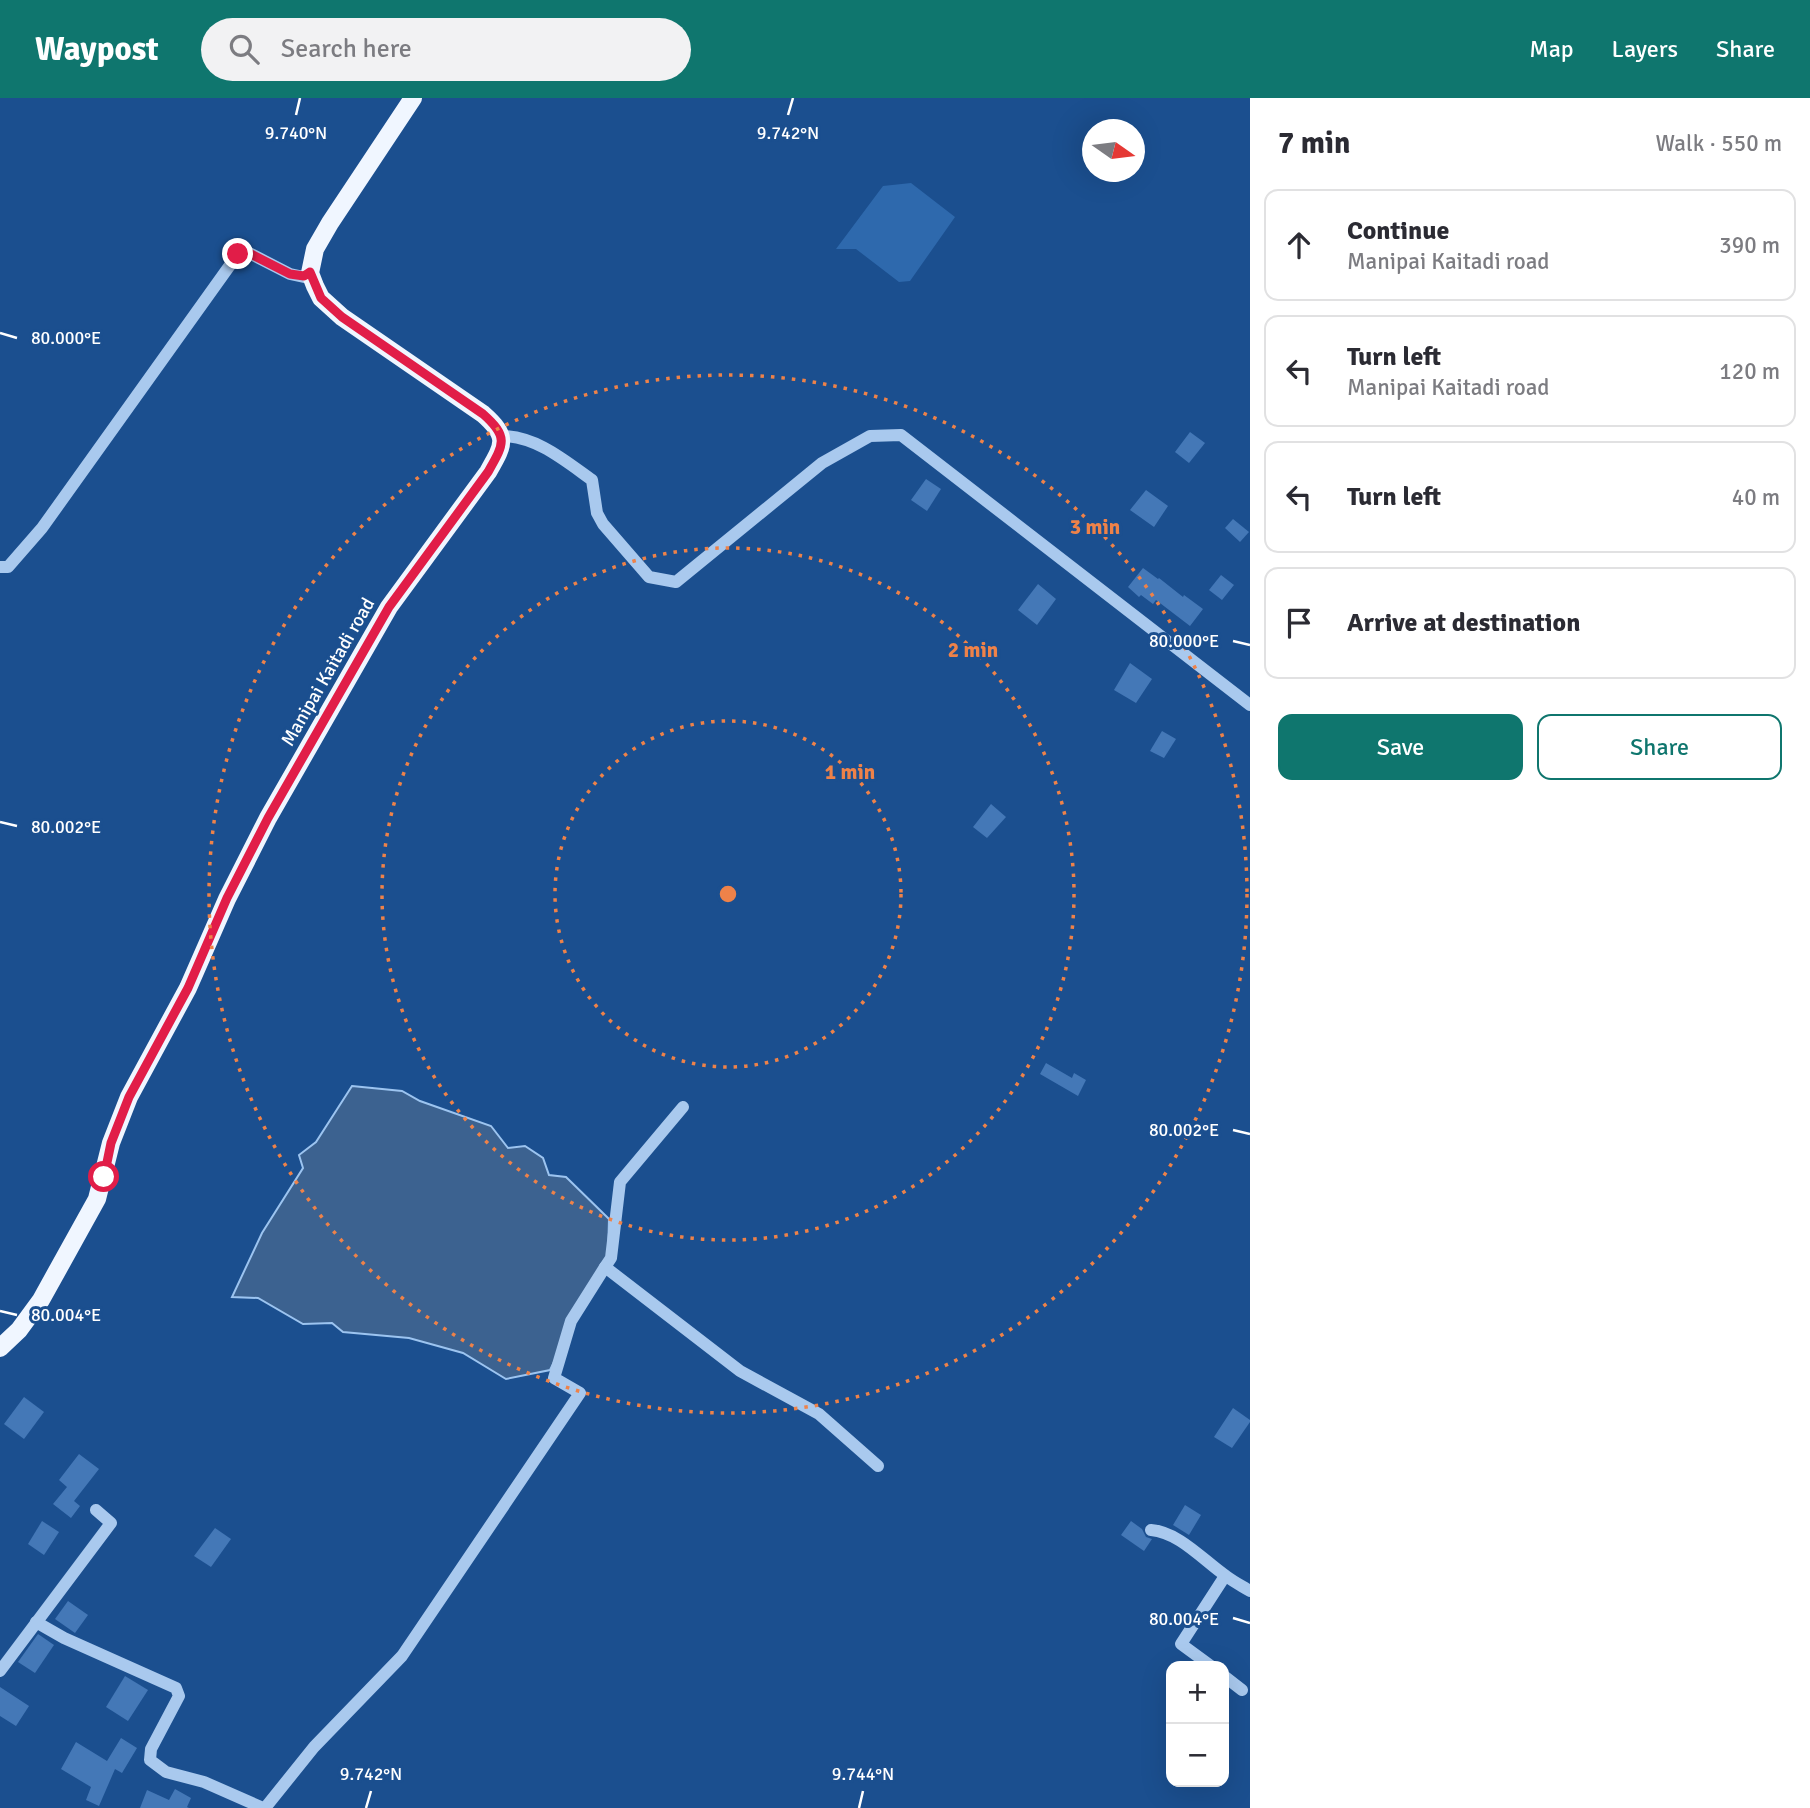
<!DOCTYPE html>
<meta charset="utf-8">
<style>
:root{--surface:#fff;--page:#f2f2f3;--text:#2b2b33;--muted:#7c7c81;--line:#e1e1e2;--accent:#0f766e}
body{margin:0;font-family:Signika,sans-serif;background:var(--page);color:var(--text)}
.controls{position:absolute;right:21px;bottom:21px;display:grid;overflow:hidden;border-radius:14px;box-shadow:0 7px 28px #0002}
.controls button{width:63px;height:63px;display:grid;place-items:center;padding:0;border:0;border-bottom:2px solid var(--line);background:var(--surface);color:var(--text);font:35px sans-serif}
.compass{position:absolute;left:1082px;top:21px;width:63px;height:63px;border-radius:50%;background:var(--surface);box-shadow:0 7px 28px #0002;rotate:104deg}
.stop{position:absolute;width:21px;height:21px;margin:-16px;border:5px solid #e11d48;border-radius:50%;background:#fff}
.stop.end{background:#e11d48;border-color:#fff;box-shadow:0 2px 7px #0008}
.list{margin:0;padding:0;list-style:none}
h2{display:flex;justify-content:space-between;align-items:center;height:91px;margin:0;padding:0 28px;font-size:30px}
h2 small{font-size:23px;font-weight:400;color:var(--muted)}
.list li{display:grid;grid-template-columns:46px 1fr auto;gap:21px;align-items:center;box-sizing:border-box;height:112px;margin:0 14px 14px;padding:0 14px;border:2px solid var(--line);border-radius:14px}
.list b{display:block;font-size:26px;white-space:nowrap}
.list p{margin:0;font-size:23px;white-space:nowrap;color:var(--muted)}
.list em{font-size:23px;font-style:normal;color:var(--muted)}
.actions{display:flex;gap:14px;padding:21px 28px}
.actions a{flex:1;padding:16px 0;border:2px solid var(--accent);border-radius:14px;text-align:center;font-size:24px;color:var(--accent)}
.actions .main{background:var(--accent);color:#fff}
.icon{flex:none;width:38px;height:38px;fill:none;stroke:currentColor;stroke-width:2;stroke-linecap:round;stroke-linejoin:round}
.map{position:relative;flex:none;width:1250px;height:1710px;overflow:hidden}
header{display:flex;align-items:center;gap:42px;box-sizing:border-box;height:98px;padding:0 35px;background:var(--accent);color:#fff}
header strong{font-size:33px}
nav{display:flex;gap:38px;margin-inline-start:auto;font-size:24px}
.search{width:490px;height:63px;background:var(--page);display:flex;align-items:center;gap:18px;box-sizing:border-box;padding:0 24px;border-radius:38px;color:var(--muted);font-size:26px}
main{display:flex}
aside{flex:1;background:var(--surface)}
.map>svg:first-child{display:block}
.green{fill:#2e69ad}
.water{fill:#3c6290;stroke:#9cc4f0;stroke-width:2}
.building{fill:#4478b7}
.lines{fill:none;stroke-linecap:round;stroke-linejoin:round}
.minor{stroke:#a9c9ee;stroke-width:12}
.major{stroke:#f0f6ff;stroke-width:18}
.route{stroke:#e11d48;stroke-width:9}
.ticks{fill:none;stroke:#fff;stroke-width:2.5}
.ring{fill:none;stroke:#ee8249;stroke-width:3.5;stroke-dasharray:3.5 7}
.labels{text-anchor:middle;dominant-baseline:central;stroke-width:6;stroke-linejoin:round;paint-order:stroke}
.street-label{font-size:19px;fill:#fff;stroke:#1b4f8f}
.ticks-label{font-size:18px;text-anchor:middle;fill:#fff;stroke:#1b4f8f;stroke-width:6;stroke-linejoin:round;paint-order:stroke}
.centre{fill:#ee8249;stroke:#1b4f8f;stroke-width:3.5}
.ring-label{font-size:21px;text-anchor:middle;font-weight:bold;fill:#ee8249;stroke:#1b4f8f;stroke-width:6;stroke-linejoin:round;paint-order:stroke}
</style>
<header>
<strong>Waypost</strong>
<div class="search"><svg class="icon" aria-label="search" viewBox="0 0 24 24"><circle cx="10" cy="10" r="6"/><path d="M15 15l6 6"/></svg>Search here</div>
<nav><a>Map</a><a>Layers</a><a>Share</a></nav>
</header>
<main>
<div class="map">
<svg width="1250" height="1710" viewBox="0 0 1250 1710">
<rect width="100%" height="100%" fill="#1b4f8f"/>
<polygon class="green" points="911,85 955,119 910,183 899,184 856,151 836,151 883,88"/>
<polygon class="water" points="352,988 402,993 420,1003 491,1028 508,1050 525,1048 543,1060 549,1077 566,1079 609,1121 608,1157 550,1272 506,1281 463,1255 409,1240 343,1234 332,1225 303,1226 258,1200 232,1199 262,1135 303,1070 299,1057 316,1044"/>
<g class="building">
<polygon points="1190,334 1205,345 1189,365 1175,354"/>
<polygon points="926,381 941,391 927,413 911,402"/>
<polygon points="1146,392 1168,408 1154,429 1130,412"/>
<polygon points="1233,421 1249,434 1240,444 1225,430"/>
<polygon points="1143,470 1158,481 1159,480 1183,499 1184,497 1203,511 1190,528 1156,502 1153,506 1141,497 1139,499 1128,489"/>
<polygon points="1221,477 1234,487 1222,502 1209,492"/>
<polygon points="1038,486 1056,501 1037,527 1018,512"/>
<polygon points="1130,565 1152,581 1136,605 1114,592"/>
<polygon points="1162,633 1176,641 1164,660 1150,653"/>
<polygon points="991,706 1006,719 987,740 973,729"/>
<polygon points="1046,965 1072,980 1074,975 1086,982 1078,998 1040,976"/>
<polygon points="24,1299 44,1314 24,1341 4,1326"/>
<polygon points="1233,1310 1250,1322 1250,1324 1232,1350 1214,1339"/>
<polygon points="79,1356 99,1371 74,1403 80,1408 71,1420 53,1406 67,1389 59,1382"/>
<polygon points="1185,1407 1201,1417 1189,1437 1173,1427"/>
<polygon points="42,1423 59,1434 44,1457 28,1446"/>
<polygon points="1131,1423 1142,1431 1146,1439 1152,1441 1144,1453 1121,1437"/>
<polygon points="215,1430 231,1441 211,1469 194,1458"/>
<polygon points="68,1503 88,1517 75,1535 55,1521"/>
<polygon points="38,1536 54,1547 35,1575 18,1564"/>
<polygon points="125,1578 148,1592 128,1623 106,1609"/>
<polygon points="0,1589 29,1608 16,1628 0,1618"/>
<polygon points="121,1640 137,1650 122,1675 115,1671 99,1708 86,1702 91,1689 61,1671 76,1644 107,1663"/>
<polygon points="175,1691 191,1700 187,1709 189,1710 140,1710 147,1692 169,1702"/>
</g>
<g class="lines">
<g class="minor">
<path d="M501,338C536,338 564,362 592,382L597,415L603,426L649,479L676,484L822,365L870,338L901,337L1250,607"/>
<polyline points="0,469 8,469 42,430 238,156 247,154 290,176 304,179 310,175"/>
<polyline points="683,1009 620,1084 611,1160 605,1169 740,1273 819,1316 878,1368"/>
<path d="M1151,1432C1179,1434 1204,1463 1226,1478C1234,1484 1242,1488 1250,1493"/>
<polyline points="36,1524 64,1540 176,1590 179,1598 151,1651 150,1662 166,1674 204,1684 263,1710"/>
<polyline points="1211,1568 1181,1546 1225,1478"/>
<polyline points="0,1573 111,1425 96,1412"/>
<polyline points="1224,1578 1242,1592"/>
<polyline points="265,1710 314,1649 402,1558 580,1295 554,1280 571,1223 605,1169"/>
</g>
<path class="major" d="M0,1250L19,1232L41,1202L97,1101L111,1045L129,999L188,890L227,801L268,720L389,509L488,374C504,346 509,339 483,316L342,219L321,200L315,188L310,175L315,151L330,125L413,0"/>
</g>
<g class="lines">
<path class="route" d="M104,1079L111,1045L129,999L188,890L227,800L268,720L389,509L488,374C504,346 509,339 483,316L342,219L321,200L310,174L304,178L290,176L247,154L238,156"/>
</g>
<path class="ticks" d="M296,17L300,0M788,17L793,0M0,235L17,240M1233,543L1250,547M0,724L17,728M1233,1032L1250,1036M0,1213L17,1217M1233,1520L1250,1525M366,1710L371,1693M859,1710L863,1693"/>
<g class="ring">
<circle cx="728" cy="796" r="173"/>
<circle cx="728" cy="796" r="346"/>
<circle cx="728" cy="796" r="519"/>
</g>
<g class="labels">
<g class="street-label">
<text transform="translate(328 574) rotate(-60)">Manipai Kaitadi road</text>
</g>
</g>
<g class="ticks-label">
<text x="296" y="41">9.740°N</text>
<text x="788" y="41">9.742°N</text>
<text x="66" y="246">80.000°E</text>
<text x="1184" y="549">80.000°E</text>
<text x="66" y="735">80.002°E</text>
<text x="1184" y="1038">80.002°E</text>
<text x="66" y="1223">80.004°E</text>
<text x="1184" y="1527">80.004°E</text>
<text x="371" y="1682">9.742°N</text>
<text x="863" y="1682">9.744°N</text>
</g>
<circle cx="728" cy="796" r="10" class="centre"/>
<g class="ring-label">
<text x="1095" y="436">3 min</text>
<text x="973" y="559">2 min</text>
<text x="850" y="681">1 min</text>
</g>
</svg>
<div class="controls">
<button>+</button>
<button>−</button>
</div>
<svg class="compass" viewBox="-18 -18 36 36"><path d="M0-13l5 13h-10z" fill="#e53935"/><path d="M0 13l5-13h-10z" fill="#7c7c81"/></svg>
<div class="stop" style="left:104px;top:1079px"></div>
<div class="stop end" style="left:238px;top:156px"></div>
</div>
<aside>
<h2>7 min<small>Walk · 550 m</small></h2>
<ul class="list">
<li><svg class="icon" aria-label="ahead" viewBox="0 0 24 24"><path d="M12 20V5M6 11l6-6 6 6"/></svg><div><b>Continue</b><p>Manipai Kaitadi road</p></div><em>390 m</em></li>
<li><svg class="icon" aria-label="left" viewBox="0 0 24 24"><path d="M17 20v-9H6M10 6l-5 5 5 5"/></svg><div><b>Turn left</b><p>Manipai Kaitadi road</p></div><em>120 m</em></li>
<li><svg class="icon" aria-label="left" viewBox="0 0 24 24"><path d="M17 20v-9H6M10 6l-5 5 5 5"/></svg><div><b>Turn left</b></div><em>40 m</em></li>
<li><svg class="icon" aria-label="arrive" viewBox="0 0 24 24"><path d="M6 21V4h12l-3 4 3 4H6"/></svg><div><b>Arrive at destination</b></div></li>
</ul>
<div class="actions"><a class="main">Save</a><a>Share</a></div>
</aside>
</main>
